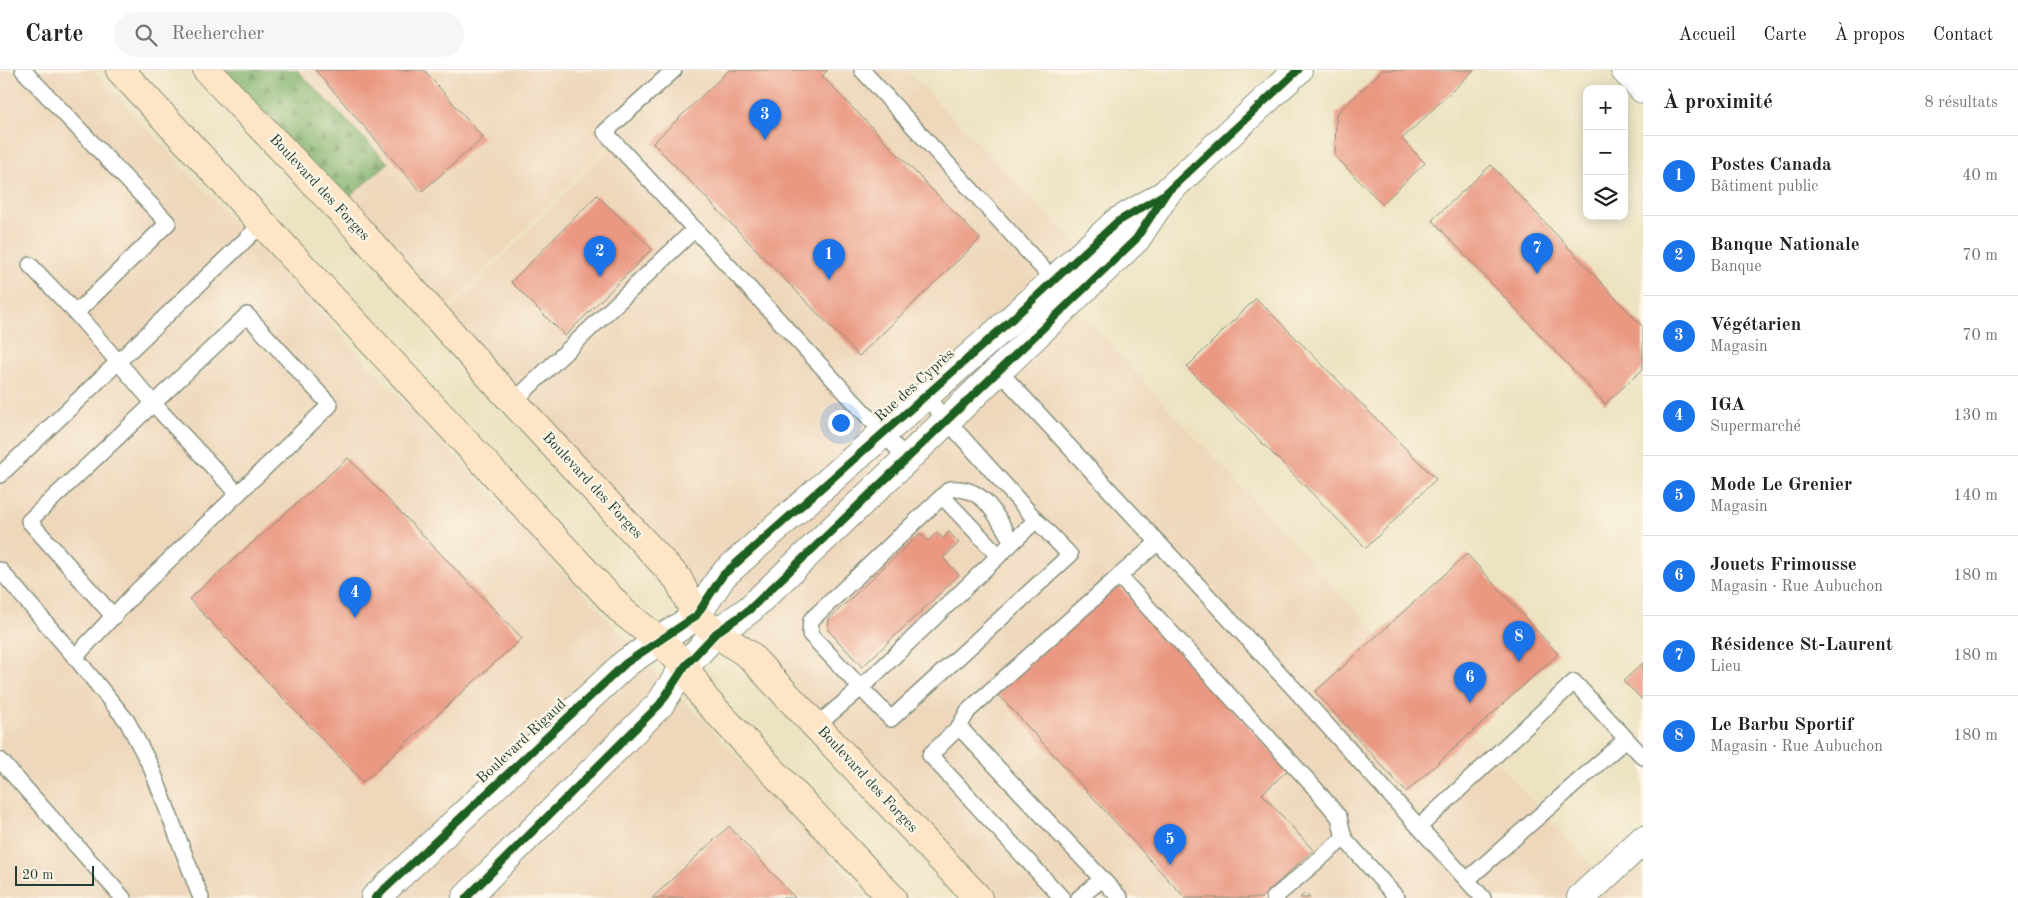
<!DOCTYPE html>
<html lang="fr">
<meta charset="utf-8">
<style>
:root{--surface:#fff;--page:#f6f6f6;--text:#202124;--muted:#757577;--line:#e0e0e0;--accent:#1a73e8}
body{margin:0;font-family:"Old Standard TT",serif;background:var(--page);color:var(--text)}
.controls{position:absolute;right:15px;top:15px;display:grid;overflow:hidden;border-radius:10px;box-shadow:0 2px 12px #0003}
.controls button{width:45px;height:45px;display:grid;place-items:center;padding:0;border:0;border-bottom:1px solid var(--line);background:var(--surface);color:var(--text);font:25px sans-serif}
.scale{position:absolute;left:15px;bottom:12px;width:79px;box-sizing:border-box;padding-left:5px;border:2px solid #1f3d34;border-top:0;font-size:14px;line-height:18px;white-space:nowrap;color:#1f3d34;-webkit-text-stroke:4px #fcf5e5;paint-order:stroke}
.you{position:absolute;left:840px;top:352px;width:18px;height:18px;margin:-12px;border:4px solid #fff;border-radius:50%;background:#1a73e8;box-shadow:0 0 0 8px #1a73e833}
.badge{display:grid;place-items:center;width:32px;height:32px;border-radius:50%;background:var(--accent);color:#fff;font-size:16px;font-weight:700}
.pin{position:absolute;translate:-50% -41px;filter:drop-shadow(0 1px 2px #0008)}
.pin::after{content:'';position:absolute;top:26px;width:18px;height:15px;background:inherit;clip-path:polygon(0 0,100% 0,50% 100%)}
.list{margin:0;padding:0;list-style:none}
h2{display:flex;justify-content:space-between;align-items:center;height:65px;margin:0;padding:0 20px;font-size:21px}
h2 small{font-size:16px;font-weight:400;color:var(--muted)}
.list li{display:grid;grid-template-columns:32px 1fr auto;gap:15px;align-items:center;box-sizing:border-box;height:80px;padding:0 20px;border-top:1px solid var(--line)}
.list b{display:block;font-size:19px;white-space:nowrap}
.list p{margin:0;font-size:16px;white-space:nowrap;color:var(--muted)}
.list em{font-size:16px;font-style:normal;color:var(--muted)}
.icon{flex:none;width:28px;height:28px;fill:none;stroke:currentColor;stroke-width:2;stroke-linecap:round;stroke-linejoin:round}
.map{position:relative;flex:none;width:1643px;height:828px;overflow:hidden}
header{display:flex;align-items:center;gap:30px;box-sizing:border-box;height:70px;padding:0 25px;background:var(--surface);border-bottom:1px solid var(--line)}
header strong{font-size:24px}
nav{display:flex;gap:28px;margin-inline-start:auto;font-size:18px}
.search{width:350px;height:45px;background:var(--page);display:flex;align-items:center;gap:12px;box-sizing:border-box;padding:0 18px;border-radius:28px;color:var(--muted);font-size:19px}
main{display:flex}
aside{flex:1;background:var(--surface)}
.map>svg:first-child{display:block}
.built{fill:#eed7bb}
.forest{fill:url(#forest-firs);stroke:#507850}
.building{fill:#ea9882}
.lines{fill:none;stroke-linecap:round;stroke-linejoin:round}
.service-casing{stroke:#86907c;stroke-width:18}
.minor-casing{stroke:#86907c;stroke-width:30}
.tertiary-casing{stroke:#86907c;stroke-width:30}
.secondary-casing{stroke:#86907c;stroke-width:30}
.service{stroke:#fff;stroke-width:15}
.minor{stroke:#fff;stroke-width:28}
.tertiary{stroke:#fff;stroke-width:28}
.secondary{stroke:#fee5c5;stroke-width:28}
.cycleway-casing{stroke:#fcf5e5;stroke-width:11}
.cycleway{stroke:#1b5e20;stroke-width:8}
.labels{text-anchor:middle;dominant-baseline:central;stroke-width:5;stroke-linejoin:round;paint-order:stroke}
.street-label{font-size:15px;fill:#1f3d34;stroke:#fcf5e5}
</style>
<header>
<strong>Carte</strong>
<div class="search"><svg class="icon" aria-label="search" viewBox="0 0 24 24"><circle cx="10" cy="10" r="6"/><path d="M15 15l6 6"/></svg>Rechercher</div>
<nav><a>Accueil</a><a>Carte</a><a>À propos</a><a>Contact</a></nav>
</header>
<main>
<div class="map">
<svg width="1643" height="828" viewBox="0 0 1643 828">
<defs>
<pattern id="forest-firs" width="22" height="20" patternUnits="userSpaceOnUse" patternTransform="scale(1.25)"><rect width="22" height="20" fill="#81b26c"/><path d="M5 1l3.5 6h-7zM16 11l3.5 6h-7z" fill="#69925a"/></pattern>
</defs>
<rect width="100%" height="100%" fill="#fcf5e5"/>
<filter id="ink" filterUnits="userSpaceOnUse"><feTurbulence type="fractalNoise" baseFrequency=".02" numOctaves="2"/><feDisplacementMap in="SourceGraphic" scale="10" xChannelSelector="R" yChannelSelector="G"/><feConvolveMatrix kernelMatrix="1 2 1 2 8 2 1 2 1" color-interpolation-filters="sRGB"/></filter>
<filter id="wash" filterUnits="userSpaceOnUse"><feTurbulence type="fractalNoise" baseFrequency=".0096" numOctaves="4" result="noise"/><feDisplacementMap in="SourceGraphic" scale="20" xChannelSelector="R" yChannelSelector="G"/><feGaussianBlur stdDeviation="1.12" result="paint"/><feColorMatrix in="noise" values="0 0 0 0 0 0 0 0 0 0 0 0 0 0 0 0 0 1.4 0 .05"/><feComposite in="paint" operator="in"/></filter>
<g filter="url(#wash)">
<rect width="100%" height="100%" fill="#ede3c3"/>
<g class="built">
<polygon points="0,0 92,0 869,828 0,828"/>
<polygon points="206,0 682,0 439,246"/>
<polygon points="684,0 906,0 1084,182 1049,209 1606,811 1643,782 1643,828 994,828 441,251"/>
</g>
<polygon class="forest" points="208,0 297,0 388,93 337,138"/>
<g id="blocks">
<g class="building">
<polygon points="315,0 424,0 483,68 421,122"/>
<polygon points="729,0 828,0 822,6 980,169 859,286 653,73"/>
<polygon points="1383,0 1474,0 1402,69 1425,93 1382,134 1335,86 1336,44"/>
<polygon points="1491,95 1643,257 1643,299 1605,334 1432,150"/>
<polygon points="597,125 652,179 565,266 511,212"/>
<polygon points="1256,228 1436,409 1366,478 1187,297"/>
<polygon points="348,388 522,568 363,712 189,529"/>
<polygon points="937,462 943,469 949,462 959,473 943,488 959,505 862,597 828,560 829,549 920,463 928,471"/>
<polygon points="1467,484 1558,584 1406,722 1315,622"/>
<polygon points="1116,513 1288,700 1262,724 1313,780 1261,828 1185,828 997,623"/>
<polygon points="1643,593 1643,630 1623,611"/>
<polygon points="729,756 795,828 652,828"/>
<polygon points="1305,823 1310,828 1300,828"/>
</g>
</g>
</g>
<g filter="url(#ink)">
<use href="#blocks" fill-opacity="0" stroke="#86907c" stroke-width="1"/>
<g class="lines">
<defs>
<g id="service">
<polyline points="23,0 168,153 76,243"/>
<polyline points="674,0 605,62 906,388"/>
<polyline points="862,0 1058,215"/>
<polyline points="30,195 76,243 162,343 238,424"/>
<polyline points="998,300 1297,622 1483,828"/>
<polyline points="925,326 1036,450 1070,485 891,649 861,618 1036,450"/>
<polyline points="514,331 695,159"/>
<polyline points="0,405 263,153"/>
<polyline points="943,427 998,485"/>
<polyline points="0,500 75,587 127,651 151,697 201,828"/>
<polyline points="1119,506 1157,473"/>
<polyline points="75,587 136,522 330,335 247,245 29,451 114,547"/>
<path d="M816,656L861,618L810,564L811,550L950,419C985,416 997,447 1012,472"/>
<polyline points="959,657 968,641 990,621 1119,506 1313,716 1339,747 1344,768 1397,828"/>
<polyline points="0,690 123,828"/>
<polyline points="1419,757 1574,612 1643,687"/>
<polyline points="1467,810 1626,669"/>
<polyline points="1062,828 930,685 959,657 1120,828"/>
<polyline points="1079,828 1102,809"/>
<polyline points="1274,828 1344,768"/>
</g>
<g id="minor">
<polyline points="1625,0 1643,19"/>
<polyline points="1581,828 1643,770"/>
</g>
<g id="tertiary">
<polyline points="375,828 626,593 696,546 723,505 1010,251 1117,152 1162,126"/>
<polyline points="466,828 660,634 685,596 716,563 749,540 1136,169 1167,122 1298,0"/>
</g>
<g id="secondary">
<polyline points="120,0 623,542 659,570 685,596 704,628 892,828"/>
<polyline points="207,0 357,158 494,311 678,509 696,546 716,563 749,585 978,828"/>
</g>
</defs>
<use href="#service" class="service-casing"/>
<use href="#minor" class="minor-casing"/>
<use href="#tertiary" class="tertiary-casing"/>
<use href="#secondary" class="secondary-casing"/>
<use href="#service" class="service"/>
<use href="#minor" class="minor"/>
<use href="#tertiary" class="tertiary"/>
<use href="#secondary" class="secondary"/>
<defs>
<g id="cycleway">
<polyline points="375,828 626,593 696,546 723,505 1010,251 1117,152 1163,125"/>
<polyline points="466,828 660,634 685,596 716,563 749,540 1136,169 1167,122 1298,0"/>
</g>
</defs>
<use href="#cycleway" class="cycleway-casing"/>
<use href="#cycleway" class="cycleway"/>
</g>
</g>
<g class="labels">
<g class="street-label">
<text transform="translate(319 118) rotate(47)">Boulevard des Forges</text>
<text transform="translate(915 316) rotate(-42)">Rue des Cyprès</text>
<text transform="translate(592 416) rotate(47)">Boulevard des Forges</text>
<text transform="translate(522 672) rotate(-43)">Boulevard Rigaud</text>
<text transform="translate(867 710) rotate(47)">Boulevard des Forges</text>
</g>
</g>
</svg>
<div class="controls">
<button>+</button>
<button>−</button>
<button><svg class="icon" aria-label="layers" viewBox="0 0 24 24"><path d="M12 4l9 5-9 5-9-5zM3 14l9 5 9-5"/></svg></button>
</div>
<div class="scale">20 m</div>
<div class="you"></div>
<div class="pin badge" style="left:829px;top:210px">1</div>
<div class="pin badge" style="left:600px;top:207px">2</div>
<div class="pin badge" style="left:765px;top:70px">3</div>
<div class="pin badge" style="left:355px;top:548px">4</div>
<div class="pin badge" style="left:1170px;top:795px">5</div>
<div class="pin badge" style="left:1470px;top:633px">6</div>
<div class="pin badge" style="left:1537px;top:204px">7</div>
<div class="pin badge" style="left:1519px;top:592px">8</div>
</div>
<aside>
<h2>À proximité<small>8 résultats</small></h2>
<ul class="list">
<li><span class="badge">1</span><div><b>Postes Canada</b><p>Bâtiment public</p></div><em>40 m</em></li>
<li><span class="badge">2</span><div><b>Banque Nationale</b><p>Banque</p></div><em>70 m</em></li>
<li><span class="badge">3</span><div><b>Végétarien</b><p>Magasin</p></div><em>70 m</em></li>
<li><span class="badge">4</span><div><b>IGA</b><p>Supermarché</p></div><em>130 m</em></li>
<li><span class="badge">5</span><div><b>Mode Le Grenier</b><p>Magasin</p></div><em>140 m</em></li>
<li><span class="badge">6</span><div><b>Jouets Frimousse</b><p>Magasin · Rue Aubuchon</p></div><em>180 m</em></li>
<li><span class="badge">7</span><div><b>Résidence St-Laurent</b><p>Lieu</p></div><em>180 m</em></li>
<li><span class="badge">8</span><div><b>Le Barbu Sportif</b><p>Magasin · Rue Aubuchon</p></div><em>180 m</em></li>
</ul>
</aside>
</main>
